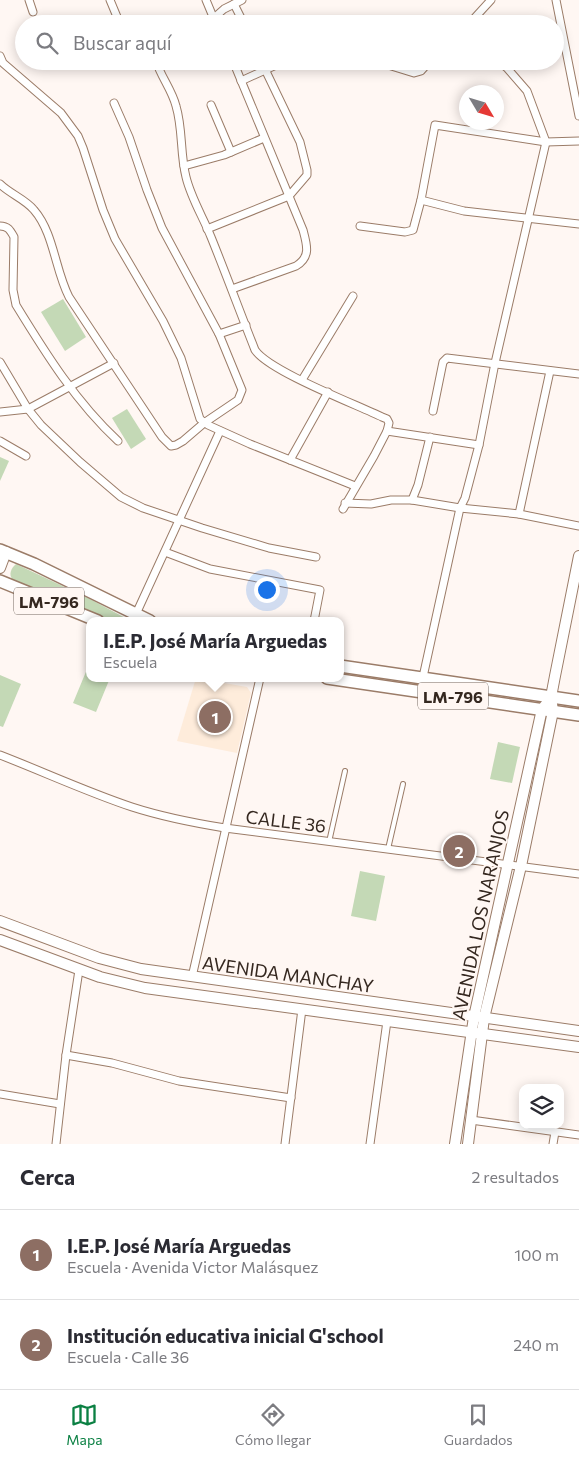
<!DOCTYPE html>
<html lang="es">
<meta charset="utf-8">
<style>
:root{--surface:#fff;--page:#f7f7f7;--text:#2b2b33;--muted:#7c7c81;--line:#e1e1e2;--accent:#0b8043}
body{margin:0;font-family:Commissioner,sans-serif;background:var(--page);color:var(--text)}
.controls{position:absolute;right:15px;bottom:15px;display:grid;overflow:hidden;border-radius:10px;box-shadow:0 2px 12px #0003}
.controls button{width:45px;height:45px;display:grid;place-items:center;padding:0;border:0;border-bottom:1px solid var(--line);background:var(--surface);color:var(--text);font:25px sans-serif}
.compass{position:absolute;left:459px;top:85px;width:45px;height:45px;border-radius:50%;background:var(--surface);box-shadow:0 2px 12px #0003;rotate:128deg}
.you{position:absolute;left:266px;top:589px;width:18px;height:18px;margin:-12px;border:4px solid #fff;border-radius:50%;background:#1a73e8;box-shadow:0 0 0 8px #1a73e833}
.badge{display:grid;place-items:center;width:32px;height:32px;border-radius:50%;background:var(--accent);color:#fff;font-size:16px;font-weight:700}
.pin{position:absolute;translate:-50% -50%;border:2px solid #fff;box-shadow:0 1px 5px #0006}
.popup{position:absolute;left:86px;top:617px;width:258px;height:65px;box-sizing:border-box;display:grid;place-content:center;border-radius:10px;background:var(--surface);filter:drop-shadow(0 1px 4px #0005);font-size:16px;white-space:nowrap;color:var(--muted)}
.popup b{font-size:19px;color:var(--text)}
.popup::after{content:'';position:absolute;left:50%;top:100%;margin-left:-10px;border:10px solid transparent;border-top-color:var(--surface)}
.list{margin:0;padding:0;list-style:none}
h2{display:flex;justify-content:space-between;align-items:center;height:65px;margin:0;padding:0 20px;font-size:21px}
h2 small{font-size:16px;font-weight:400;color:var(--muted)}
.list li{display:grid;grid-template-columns:32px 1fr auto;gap:15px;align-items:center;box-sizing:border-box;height:90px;padding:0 20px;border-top:1px solid var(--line)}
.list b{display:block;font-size:19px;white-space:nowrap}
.list p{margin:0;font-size:16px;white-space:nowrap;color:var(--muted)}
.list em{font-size:16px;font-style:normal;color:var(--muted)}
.icon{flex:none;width:28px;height:28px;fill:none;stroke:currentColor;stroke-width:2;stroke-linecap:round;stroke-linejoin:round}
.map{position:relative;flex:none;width:579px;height:1144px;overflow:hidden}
.search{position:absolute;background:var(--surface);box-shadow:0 2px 12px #0003;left:15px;right:15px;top:15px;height:55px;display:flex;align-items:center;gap:12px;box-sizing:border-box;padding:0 18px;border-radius:28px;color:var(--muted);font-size:19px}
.sheet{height:245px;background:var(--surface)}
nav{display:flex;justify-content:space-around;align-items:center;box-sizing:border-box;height:70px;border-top:1px solid var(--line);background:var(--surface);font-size:14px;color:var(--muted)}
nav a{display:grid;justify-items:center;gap:2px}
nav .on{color:var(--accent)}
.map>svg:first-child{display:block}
.education{fill:#feecdb}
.green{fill:#c4d9b6}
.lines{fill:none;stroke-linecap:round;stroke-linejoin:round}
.lane-casing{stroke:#9b7c68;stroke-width:6}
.street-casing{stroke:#9b7c68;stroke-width:9}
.secondary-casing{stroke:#9b7c68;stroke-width:12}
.primary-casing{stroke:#9b7c68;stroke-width:14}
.lane{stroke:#fff;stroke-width:4}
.street{stroke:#fff;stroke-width:7}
.secondary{stroke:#fff;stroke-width:10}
.primary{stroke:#fff;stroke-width:11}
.labels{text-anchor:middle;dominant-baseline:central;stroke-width:4;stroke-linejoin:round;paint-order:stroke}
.shield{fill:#fff7f3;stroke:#72665f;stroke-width:1}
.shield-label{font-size:16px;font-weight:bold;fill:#352820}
.street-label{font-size:18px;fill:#352820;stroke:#fff7f3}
</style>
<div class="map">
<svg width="579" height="1144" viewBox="0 0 579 1144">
<rect width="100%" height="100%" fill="#fff7f3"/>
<polygon class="education" points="196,678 247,687 251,693 237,753 177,741"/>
<g class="green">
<polygon points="63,299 86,337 65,351 41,312"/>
<polygon points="127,409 146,439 131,449 112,418"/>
<polygon points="0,457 9,461 0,481"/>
<path d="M16,564L90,599L131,621H108L13,580C8,575 11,568 16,564Z"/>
<polygon points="90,662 90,678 110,678 96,712 73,703"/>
<polygon points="0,675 21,684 3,727 0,726"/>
<polygon points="498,742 520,747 512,783 490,779"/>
<polygon points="360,871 385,876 376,921 351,916"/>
</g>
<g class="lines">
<defs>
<g id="lane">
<polyline points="329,842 345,771"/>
<polyline points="388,849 403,784"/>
</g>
<g id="street">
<polyline points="29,0 33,12"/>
<polyline points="110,0 120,24"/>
<polyline points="206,0 216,24"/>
<polyline points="556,0 579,116"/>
<polyline points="234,4 244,24"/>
<polyline points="207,24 224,9 242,0"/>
<polyline points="469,24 491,0"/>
<polyline points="0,56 3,63 61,113 78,136 83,148 103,210 115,239 163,321 181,358 200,419 208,425 250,444 355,486"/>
<path d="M156,61C161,77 172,90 176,106C183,129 180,154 186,177C191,198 203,217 211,237C226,274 240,312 255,350C269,371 355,404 382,417L387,419L389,423L387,431L374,456L343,509"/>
<polyline points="375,61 414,73 421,71 430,61"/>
<polyline points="241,81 285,61"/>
<polyline points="211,105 231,152"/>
<polyline points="184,166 224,155 264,138"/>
<path d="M0,184C10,194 25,199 34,210C54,233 55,270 69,297L162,437L171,446L176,445L183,441L204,423L238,400L242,390L219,334L162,228L147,190L129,137L114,103"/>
<polyline points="421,200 464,211 579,224"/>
<path d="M0,226C8,226 10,230 14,237L13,290L16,305C46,354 76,402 118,441"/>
<polyline points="360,226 405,232 413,230 421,200 435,125 546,142 579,141"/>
<polyline points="207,229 289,196 307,175 307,170 300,142 261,61"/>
<path d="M232,289L296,266C311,257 307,245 303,230L233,61"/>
<polyline points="219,334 246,325"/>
<polyline points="0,362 28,409 41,425 80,462 121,497 143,508 202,528 269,548 316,557"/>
<polyline points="302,380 353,296"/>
<polyline points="433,411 443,362 447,358 579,374"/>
<polyline points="0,412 28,409 114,363"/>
<polyline points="387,431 479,445"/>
<polyline points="0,441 26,456"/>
<polyline points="290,460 328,392"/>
<polyline points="412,500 418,485 430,437"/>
<polyline points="345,503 371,504 391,500 412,500 460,508 519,514 579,526"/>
<polyline points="519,514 550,371"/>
<polyline points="165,552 210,569 320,590 314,621"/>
<polyline points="136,614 220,431"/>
<polyline points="423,677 460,508 465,498 479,445 495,363 546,142 527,91 507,68 498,61"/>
<path d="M0,755C44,772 87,792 132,807C163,817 194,823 225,828L579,874"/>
<polyline points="192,977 260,678"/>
<polyline points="66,1055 112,1063 179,1081 291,1098"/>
<polyline points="0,1094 60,1104"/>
<polyline points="471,1120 579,1135"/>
<polyline points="56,1144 66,1055 79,970"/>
<polyline points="285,1144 302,1009"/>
<polyline points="370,1144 387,1021"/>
<polyline points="553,1144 555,1132"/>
</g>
<g id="secondary">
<polyline points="0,568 6,552"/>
<polyline points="0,921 99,958 141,969 579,1031"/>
<polyline points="0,940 100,977 145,988 579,1047"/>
<polyline points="455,1144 474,1017 542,709 546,704"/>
<polyline points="468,1144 484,1018 521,866 553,711 551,697 555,676 579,556"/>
</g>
<g id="primary">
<polyline points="0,550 34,564 150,621"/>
<polyline points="0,581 98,621"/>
<polyline points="340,666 579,701"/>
<polyline points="327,678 579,715"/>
</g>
</defs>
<use href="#lane" class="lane-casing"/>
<use href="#street" class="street-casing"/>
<use href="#secondary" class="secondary-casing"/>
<use href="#primary" class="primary-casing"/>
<use href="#lane" class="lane"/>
<use href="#street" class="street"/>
<use href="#secondary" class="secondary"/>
<use href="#primary" class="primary"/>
</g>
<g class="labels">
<g class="shield">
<rect x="14" y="587.5" width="70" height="27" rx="4"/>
<rect x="418" y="682.5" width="70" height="27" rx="4"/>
</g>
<g class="shield-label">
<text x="49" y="601">LM-796</text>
<text x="453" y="696">LM-796</text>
</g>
<g class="street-label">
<text transform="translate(286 821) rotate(7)">CALLE 36</text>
<text transform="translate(480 915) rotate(-78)">AVENIDA LOS NARANJOS</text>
<text transform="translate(288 974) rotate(8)">AVENIDA MANCHAY</text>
</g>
</g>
</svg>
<div class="controls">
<button><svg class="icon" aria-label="layers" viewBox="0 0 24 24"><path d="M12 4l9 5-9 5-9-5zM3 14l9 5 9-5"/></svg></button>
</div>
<svg class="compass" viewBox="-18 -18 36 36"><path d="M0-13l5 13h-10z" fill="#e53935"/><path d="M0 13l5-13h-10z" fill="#7c7c81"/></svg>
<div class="you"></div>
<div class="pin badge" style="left:215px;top:717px;background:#8d6e63">1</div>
<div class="popup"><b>I.E.P. José María Arguedas</b>Escuela</div>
<div class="pin badge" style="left:459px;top:851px;background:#8d6e63">2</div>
<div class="search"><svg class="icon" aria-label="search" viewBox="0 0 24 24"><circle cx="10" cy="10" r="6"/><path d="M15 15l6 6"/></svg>Buscar aquí</div>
</div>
<section class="sheet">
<h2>Cerca<small>2 resultados</small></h2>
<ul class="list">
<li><span class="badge" style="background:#8d6e63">1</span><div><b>I.E.P. José María Arguedas</b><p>Escuela · Avenida Victor Malásquez</p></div><em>100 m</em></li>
<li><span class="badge" style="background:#8d6e63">2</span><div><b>Institución educativa inicial G'school</b><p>Escuela · Calle 36</p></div><em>240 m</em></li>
</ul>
</section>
<nav>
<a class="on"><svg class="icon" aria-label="map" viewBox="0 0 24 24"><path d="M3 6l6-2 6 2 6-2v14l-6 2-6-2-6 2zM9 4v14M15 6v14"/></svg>Mapa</a>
<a><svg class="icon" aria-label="directions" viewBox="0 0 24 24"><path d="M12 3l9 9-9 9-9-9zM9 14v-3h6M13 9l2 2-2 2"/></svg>Cómo llegar</a>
<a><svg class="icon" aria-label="saved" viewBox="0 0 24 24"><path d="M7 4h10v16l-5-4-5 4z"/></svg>Guardados</a>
</nav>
